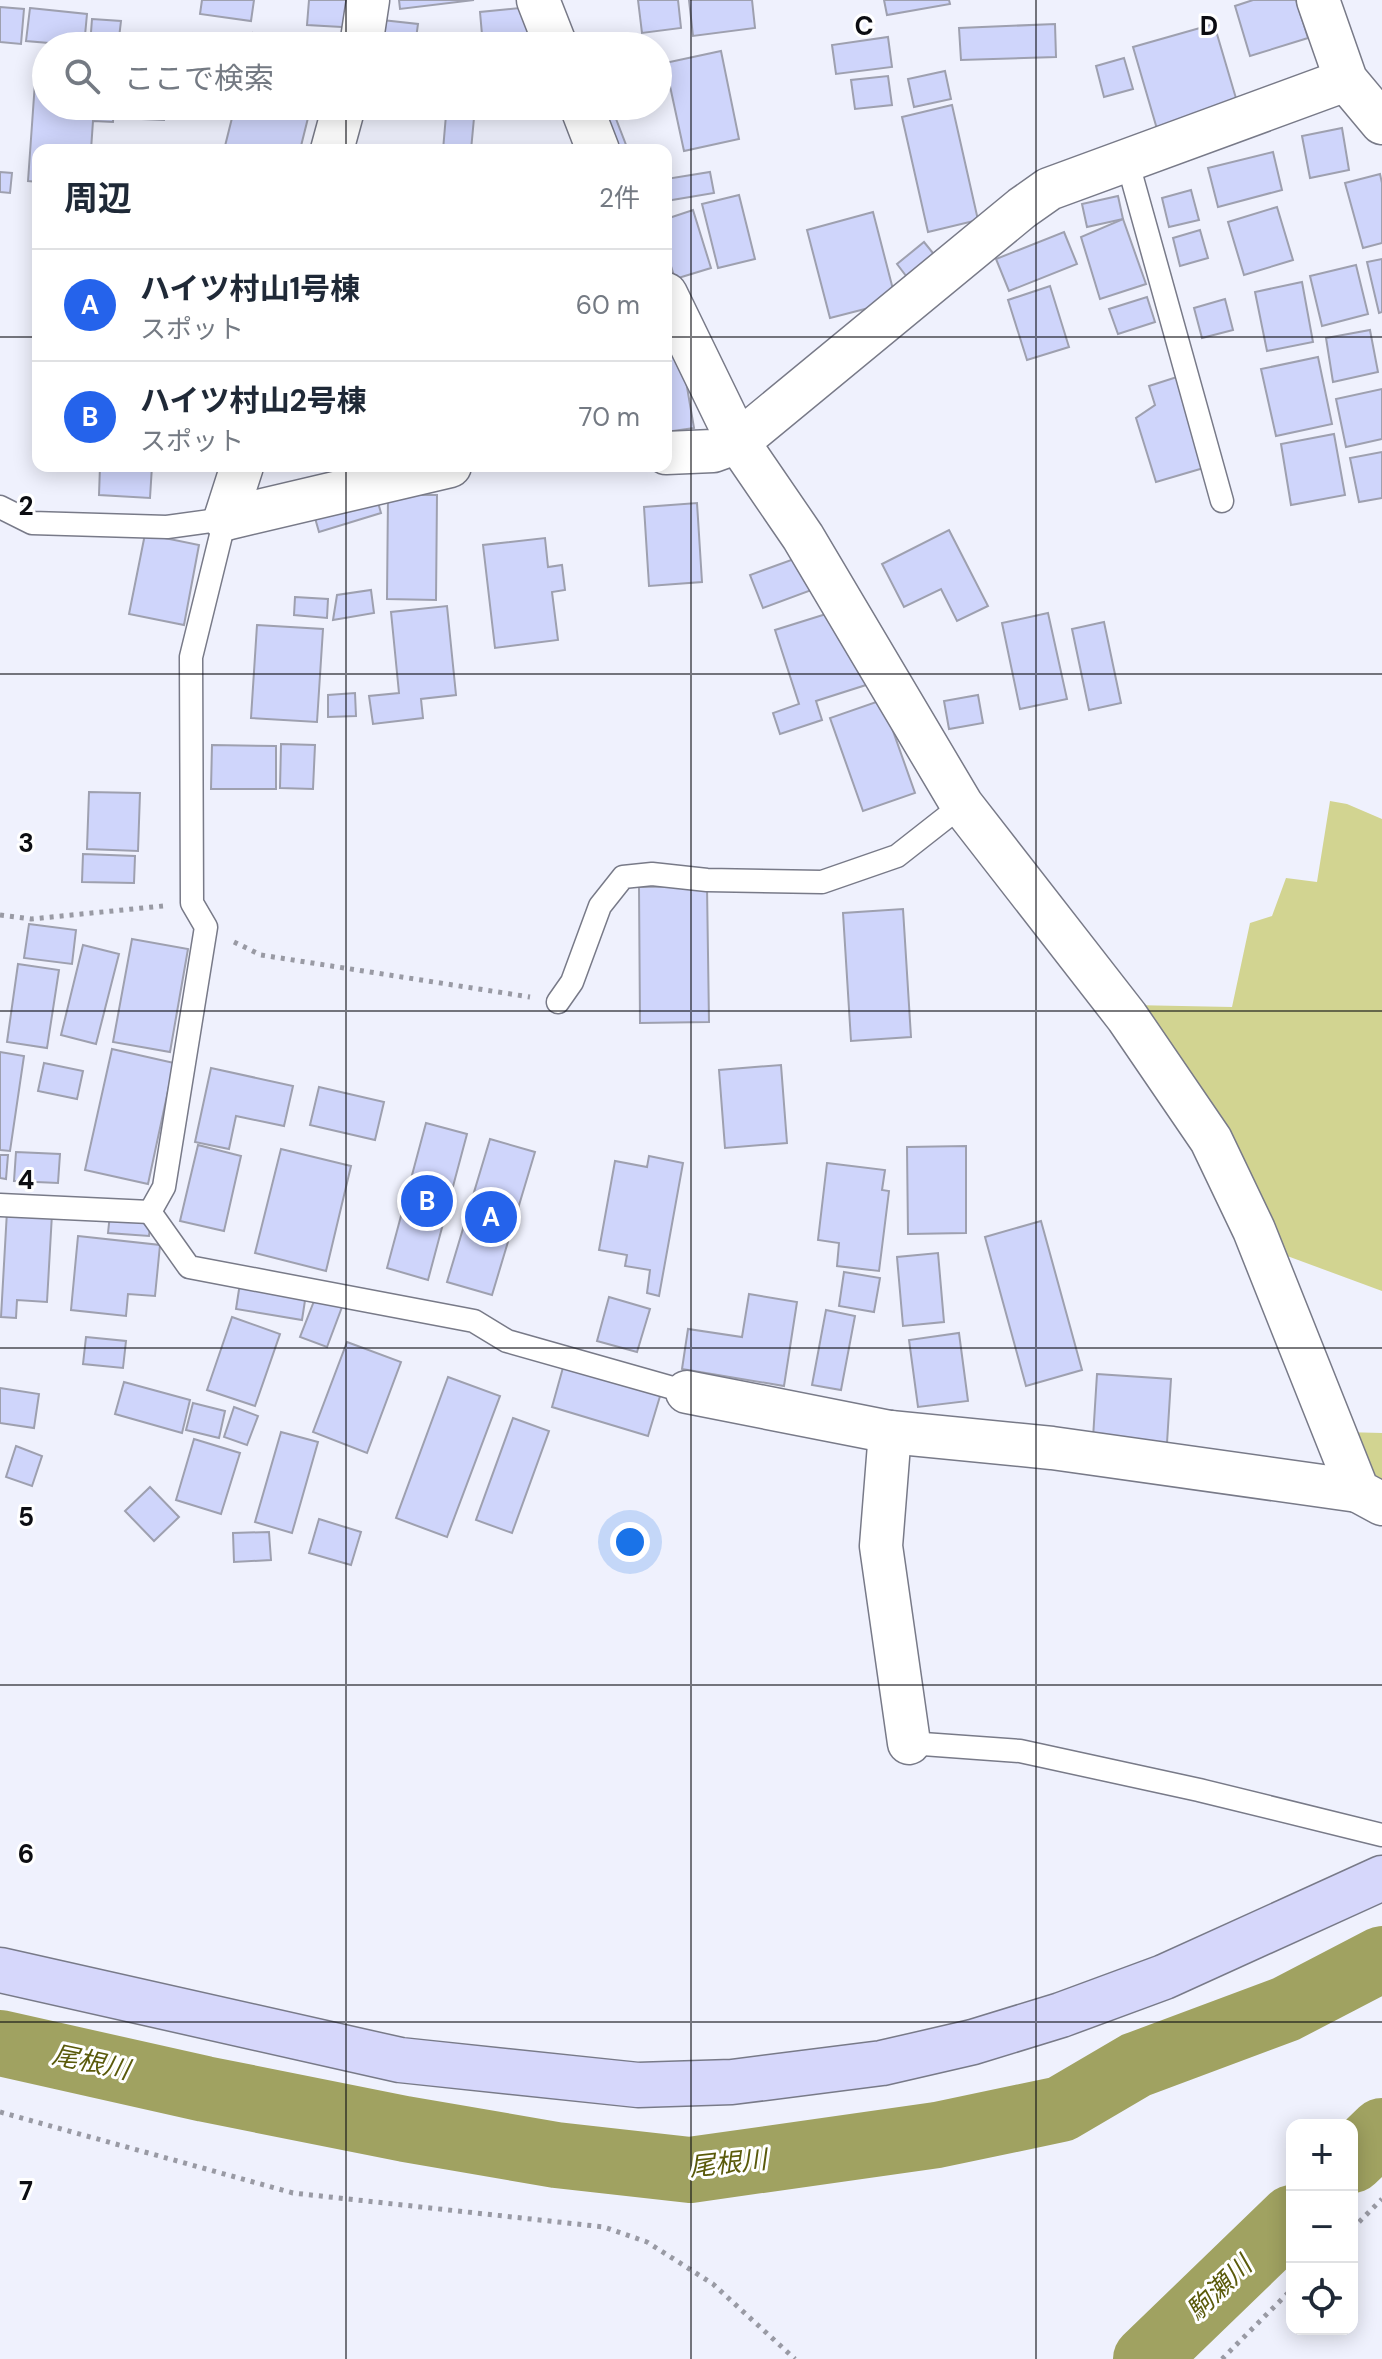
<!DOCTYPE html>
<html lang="ja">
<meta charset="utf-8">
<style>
:root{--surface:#fff;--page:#f6f6f7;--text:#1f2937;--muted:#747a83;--line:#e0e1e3;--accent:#2563eb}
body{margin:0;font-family:"DM Sans","Noto Sans JP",sans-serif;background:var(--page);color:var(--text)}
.controls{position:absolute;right:24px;bottom:24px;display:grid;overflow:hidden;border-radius:16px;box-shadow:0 4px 20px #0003}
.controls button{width:72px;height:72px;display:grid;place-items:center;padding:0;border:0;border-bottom:2px solid var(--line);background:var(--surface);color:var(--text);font:40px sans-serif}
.you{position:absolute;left:630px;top:1542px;width:28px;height:28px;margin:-20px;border:6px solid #fff;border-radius:50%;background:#1a73e8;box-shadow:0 0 0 12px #1a73e833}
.badge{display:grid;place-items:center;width:52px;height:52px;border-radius:50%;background:var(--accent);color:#fff;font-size:26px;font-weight:700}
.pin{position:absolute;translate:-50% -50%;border:4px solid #fff;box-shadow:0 2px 8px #0006}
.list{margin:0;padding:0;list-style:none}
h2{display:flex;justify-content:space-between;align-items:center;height:104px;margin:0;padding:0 32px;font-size:34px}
h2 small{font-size:26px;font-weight:400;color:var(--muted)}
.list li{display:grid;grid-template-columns:52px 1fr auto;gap:24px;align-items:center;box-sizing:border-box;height:112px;padding:0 32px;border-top:2px solid var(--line)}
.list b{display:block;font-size:30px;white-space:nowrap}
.list p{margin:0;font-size:26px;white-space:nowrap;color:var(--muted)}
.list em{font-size:26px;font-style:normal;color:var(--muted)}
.icon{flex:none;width:44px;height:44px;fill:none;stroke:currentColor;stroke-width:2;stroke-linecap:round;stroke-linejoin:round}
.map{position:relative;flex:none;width:1382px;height:2359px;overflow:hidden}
.search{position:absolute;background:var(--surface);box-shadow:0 4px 20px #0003;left:32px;top:32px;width:640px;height:88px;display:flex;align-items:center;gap:20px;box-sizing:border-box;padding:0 28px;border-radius:44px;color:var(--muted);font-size:30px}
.panel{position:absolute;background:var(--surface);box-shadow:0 4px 20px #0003;left:32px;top:144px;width:640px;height:328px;border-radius:16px}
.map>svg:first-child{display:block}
.green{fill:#d2d491}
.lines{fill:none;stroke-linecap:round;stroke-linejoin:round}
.river{stroke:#a0a261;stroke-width:66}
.building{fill:#cfd5fb;stroke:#9ea0af;stroke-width:2}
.lane-casing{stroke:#787a88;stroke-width:25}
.street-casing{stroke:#787a88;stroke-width:45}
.secondary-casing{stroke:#787a88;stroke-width:47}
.path{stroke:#999aa4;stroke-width:5;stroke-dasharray:4 6;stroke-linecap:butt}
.lane{stroke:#fff;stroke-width:22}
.street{stroke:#fff;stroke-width:42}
.secondary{stroke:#d6d7fb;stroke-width:44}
.grid{fill:none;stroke:#0c0d12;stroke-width:2;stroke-opacity:0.55}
.labels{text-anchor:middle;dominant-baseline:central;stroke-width:6;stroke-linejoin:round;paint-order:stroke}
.water-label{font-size:26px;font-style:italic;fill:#5a5a0b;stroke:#fff}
.grid-label{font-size:26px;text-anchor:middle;font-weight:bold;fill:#0c0d12;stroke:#fff;stroke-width:6;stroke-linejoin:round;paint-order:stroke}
</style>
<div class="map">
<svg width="1382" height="2359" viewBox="0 0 1382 2359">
<rect width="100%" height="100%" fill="#eff1fd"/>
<g class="green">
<polygon points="1330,801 1347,804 1382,819 1382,1291 1271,1250 1131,1005 1232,1007 1250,923 1272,916 1286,878 1317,882"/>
<polygon points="1344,1432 1382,1433 1382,1492"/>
</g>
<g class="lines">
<g class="river">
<polyline points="0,2043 205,2089 405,2129 556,2155 690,2170 937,2135 1061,2109 1136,2065 1286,2009 1382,1959"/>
<polyline points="1352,2160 1382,2131"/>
<polyline points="1146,2359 1292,2218"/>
</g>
</g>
<g class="building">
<polygon points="202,0 254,0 251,21 200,14"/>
<polygon points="309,0 361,0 359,28 307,25"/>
<polygon points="399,0 474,0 400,9"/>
<polygon points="638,0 678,0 681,28 642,33"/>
<polygon points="689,0 752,0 755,28 693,36"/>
<polygon points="884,0 949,0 950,4 887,15"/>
<polygon points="1253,0 1296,0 1308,38 1250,56 1235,6"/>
<polygon points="0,7 24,9 21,44 0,42"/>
<polygon points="529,7 533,46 483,46 480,12"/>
<polygon points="30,8 87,14 84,46 26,41"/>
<polygon points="92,19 121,21 118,46 90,46"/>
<polygon points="382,20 418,24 415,46 379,46"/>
<polygon points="1055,24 1056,57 961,60 959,28"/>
<polygon points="1214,24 1238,105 1157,129 1133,47"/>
<polygon points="253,33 301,45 301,46 250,46"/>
<polygon points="888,37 892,67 836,74 832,45"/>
<polygon points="721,51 739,139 684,151 665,63"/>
<polygon points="1124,58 1133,89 1104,97 1096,66"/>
<polygon points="36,68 46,69 46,106 114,106 113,122 93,121 91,150 38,150 38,182 28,181"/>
<polygon points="945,71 951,99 914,107 908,79"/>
<polygon points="888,76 892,105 855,109 851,80"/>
<polygon points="952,105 978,220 928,232 902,117"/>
<polygon points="120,106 165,106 164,120 119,118"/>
<polygon points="235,106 311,106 300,150 224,150"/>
<polygon points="594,106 611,106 628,150 611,150"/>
<polygon points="446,115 474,118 471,150 443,150"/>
<polygon points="1342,128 1349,170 1310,178 1302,136"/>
<polygon points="1273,152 1282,190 1218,207 1208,168"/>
<polygon points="0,172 12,173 10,193 0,192"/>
<polygon points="710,172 714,193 666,201 666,179"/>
<polygon points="1380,174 1382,183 1382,243 1363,248 1345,183"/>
<polygon points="1191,190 1199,220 1169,227 1162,198"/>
<polygon points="739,195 755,259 718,268 702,204"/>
<polygon points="1118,196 1123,219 1087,227 1082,204"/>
<polygon points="1277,207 1293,260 1244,275 1228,222"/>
<polygon points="693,210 711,268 675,279 666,250 666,219"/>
<polygon points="873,212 896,301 830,318 807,230"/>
<polygon points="1123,219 1146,284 1100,299 1081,237"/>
<polygon points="1200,230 1208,258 1180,266 1173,238"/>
<polygon points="1064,232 1077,264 1009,291 996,259"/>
<polygon points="924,242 941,263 913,285 897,264"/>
<polygon points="1382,259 1382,312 1379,313 1367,262"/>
<polygon points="1356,265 1368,314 1322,326 1310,276"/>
<polygon points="1302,282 1313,342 1267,351 1255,292"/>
<polygon points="1050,286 1069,347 1027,360 1008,300"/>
<polygon points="1147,297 1155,322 1118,334 1109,309"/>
<polygon points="1225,299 1233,330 1202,338 1194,308"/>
<polygon points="1370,330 1378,372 1333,382 1326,338"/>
<polygon points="679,340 694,428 666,432 666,343"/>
<polygon points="1318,357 1332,424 1276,436 1261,369"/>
<polygon points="1180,376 1207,467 1156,482 1136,418 1155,405 1149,386"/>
<polygon points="1382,389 1382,439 1346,447 1336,399"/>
<polygon points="1334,434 1345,495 1291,505 1281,444"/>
<polygon points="1382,452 1382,498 1359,502 1350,458"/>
<polygon points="100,466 152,466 150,498 99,495"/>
<polygon points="375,492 381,513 319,532 313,511"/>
<polygon points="388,495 437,495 436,600 387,599"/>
<polygon points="697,503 702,582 649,586 644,507"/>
<polygon points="949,530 988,606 957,621 941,589 904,607 882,564"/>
<polygon points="145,534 199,545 184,625 129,614"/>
<polygon points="545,538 548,567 562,565 565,590 552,592 558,640 495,648 483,545"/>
<polygon points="805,555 817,588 763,608 750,575"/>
<polygon points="371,590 374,613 333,620 337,595"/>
<polygon points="295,597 328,599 327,618 294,615"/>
<polygon points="447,606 456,695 421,699 423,718 373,724 369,696 399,693 391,612"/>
<polygon points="842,609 866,685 816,701 822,720 780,734 773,713 799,704 775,630"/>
<polygon points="1048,613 1067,699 1020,709 1002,623"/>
<polygon points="1104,622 1121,703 1089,710 1072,629"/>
<polygon points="257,625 323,629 317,722 251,718"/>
<polygon points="355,693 356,716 328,717 328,695"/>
<polygon points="978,695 983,723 949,729 944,701"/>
<polygon points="882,700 915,793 863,811 830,718"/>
<polygon points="281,744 315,745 313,789 280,788"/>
<polygon points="212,745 276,746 276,789 211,789"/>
<polygon points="89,792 140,793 138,851 87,849"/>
<polygon points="83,854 135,856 134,883 82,882"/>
<polygon points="707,886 709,1022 640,1023 639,887"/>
<polygon points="903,909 911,1037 851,1041 843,913"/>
<polygon points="29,924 76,930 72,964 24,958"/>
<polygon points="132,939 188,949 170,1052 113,1042"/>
<polygon points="83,945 119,954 96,1044 61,1035"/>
<polygon points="18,964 59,970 47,1048 7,1042"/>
<polygon points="112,1049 174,1063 148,1184 85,1170"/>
<polygon points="0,1052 24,1056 10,1151 0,1150"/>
<polygon points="44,1063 83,1071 77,1099 38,1091"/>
<polygon points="781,1065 787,1143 725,1148 719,1070"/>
<polygon points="211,1068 293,1086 284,1126 236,1116 229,1149 195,1142"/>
<polygon points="319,1087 384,1102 375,1140 310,1125"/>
<polygon points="426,1123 467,1134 428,1280 387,1268"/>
<polygon points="490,1139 535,1152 492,1295 447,1282"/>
<polygon points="198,1145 241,1156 224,1231 180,1221"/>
<polygon points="966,1146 966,1233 908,1234 907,1147"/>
<polygon points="281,1149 351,1166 326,1271 255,1253"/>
<polygon points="16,1152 60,1154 58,1183 14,1181"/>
<polygon points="0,1155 8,1155 6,1179 0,1178"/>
<polygon points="649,1156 683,1163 659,1296 647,1293 650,1270 625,1266 627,1255 599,1250 615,1161 647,1167"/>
<polygon points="827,1163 885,1170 882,1190 889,1191 879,1271 837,1266 839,1243 818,1240"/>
<polygon points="7,1211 52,1214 47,1302 17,1300 16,1318 1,1317"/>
<polygon points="110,1214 151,1217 149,1236 108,1233"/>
<polygon points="1041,1221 1082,1370 1026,1386 985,1237"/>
<polygon points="78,1236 160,1245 155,1296 128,1294 126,1316 71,1310"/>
<polygon points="938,1253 944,1322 903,1326 897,1257"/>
<polygon points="844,1272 880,1278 874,1312 839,1306"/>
<polygon points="240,1283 306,1294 302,1320 236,1309"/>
<polygon points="749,1294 797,1302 784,1386 682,1369 688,1329 742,1337"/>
<polygon points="316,1296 342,1307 327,1347 300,1337"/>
<polygon points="609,1297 650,1309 637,1352 597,1341"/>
<polygon points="826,1310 855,1316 841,1390 812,1385"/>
<polygon points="232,1317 280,1334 255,1406 207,1390"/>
<polygon points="959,1333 968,1401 918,1407 909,1340"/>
<polygon points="86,1337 126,1341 123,1368 83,1364"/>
<polygon points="347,1342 401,1362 367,1453 313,1432"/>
<polygon points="564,1364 661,1393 648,1436 552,1407"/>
<polygon points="1097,1374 1171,1379 1167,1443 1093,1438"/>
<polygon points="448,1377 500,1396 447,1537 396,1518"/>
<polygon points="124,1382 190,1400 182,1433 115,1414"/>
<polygon points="0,1388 39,1394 34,1428 0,1423"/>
<polygon points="193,1403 225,1411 219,1438 186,1430"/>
<polygon points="234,1407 258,1416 247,1445 224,1437"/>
<polygon points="513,1418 549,1431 512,1533 476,1520"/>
<polygon points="281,1432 318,1442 292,1533 255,1522"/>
<polygon points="194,1439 240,1453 221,1514 176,1500"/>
<polygon points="16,1446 42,1456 32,1486 6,1477"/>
<polygon points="150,1487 179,1517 154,1541 125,1511"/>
<polygon points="319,1519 361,1532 351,1565 309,1553"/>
<polygon points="269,1532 271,1560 234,1562 233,1533"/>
</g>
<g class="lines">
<defs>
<g id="lane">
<polyline points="1127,160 1222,501"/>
<polyline points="0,507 32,523 167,527 225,519 191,657 192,903 206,927 164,1187 150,1212"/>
<polyline points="558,1002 572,982 600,906 623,877 652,874 707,880 822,882 897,856 962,805"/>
<polyline points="0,1205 150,1212"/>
<polyline points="150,1212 189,1267 474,1321 507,1341 687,1392"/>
<polyline points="909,1743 1020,1751 1199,1790 1382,1835"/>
</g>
<g id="street">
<polyline points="538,0 556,46"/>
<polyline points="1318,0 1346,80 1382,123"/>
<polyline points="361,46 368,0"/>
<polyline points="581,106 598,150"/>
<polyline points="332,150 344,106"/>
<polyline points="666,294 738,442 803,537 962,805 1127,1017 1211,1140 1254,1230 1358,1491 1382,1504"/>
<polyline points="666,453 713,451 738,442 1022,208 1049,189 1346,80"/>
<polyline points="225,519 450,466"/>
<polyline points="225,519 242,466"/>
<polyline points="687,1392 890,1432 1052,1448 1358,1491"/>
<polyline points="890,1432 881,1546 909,1743"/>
</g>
<polyline id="secondary" points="0,1970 400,2060 638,2085 732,2082 882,2063 973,2042 1061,2015 1164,1977 1382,1878"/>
</defs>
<use href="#lane" class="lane-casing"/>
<use href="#street" class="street-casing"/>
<use href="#secondary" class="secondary-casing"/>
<g class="path">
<polyline points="0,915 31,919 163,906"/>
<polyline points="234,942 261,955 530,997"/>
<polyline points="0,2112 293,2193 604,2227 647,2242 713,2284 795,2359"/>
<polyline points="1352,2229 1382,2199"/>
<polyline points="1222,2359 1292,2289"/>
</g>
<use href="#lane" class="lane"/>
<use href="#street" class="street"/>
<use href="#secondary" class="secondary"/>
</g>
<path class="grid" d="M346,0V46M691,0V2359M1036,0V2359M346,106V150M0,337H38M666,337H1382M346,466V2359M0,674H1382M0,1011H1382M0,1348H1382M0,1685H1382M0,2022H1382"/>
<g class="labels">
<g class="water-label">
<text transform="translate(91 2062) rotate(12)">尾根川</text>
<text transform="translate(728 2163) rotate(-6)">尾根川</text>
<text transform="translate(1219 2288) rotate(-44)">駒瀬川</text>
</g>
</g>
<g class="grid-label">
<text x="864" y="35">C</text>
<text x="1209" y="35">D</text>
<text x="26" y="515">2</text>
<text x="26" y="852">3</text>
<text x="26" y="1189">4</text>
<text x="26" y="1526">5</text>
<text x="26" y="1863">6</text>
<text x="26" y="2200">7</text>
</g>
</svg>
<div class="controls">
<button>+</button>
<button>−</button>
<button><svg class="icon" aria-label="locate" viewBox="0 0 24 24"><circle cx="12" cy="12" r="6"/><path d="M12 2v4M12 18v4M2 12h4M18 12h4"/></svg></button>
</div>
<div class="you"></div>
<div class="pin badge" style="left:491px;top:1217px">A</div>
<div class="pin badge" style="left:427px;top:1201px">B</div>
<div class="search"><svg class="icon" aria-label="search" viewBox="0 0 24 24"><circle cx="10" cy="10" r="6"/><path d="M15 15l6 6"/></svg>ここで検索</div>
<section class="panel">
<h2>周辺<small>2件</small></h2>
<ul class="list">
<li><span class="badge">A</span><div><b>ハイツ村山1号棟</b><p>スポット</p></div><em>60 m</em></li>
<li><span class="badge">B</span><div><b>ハイツ村山2号棟</b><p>スポット</p></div><em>70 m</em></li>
</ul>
</section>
</div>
